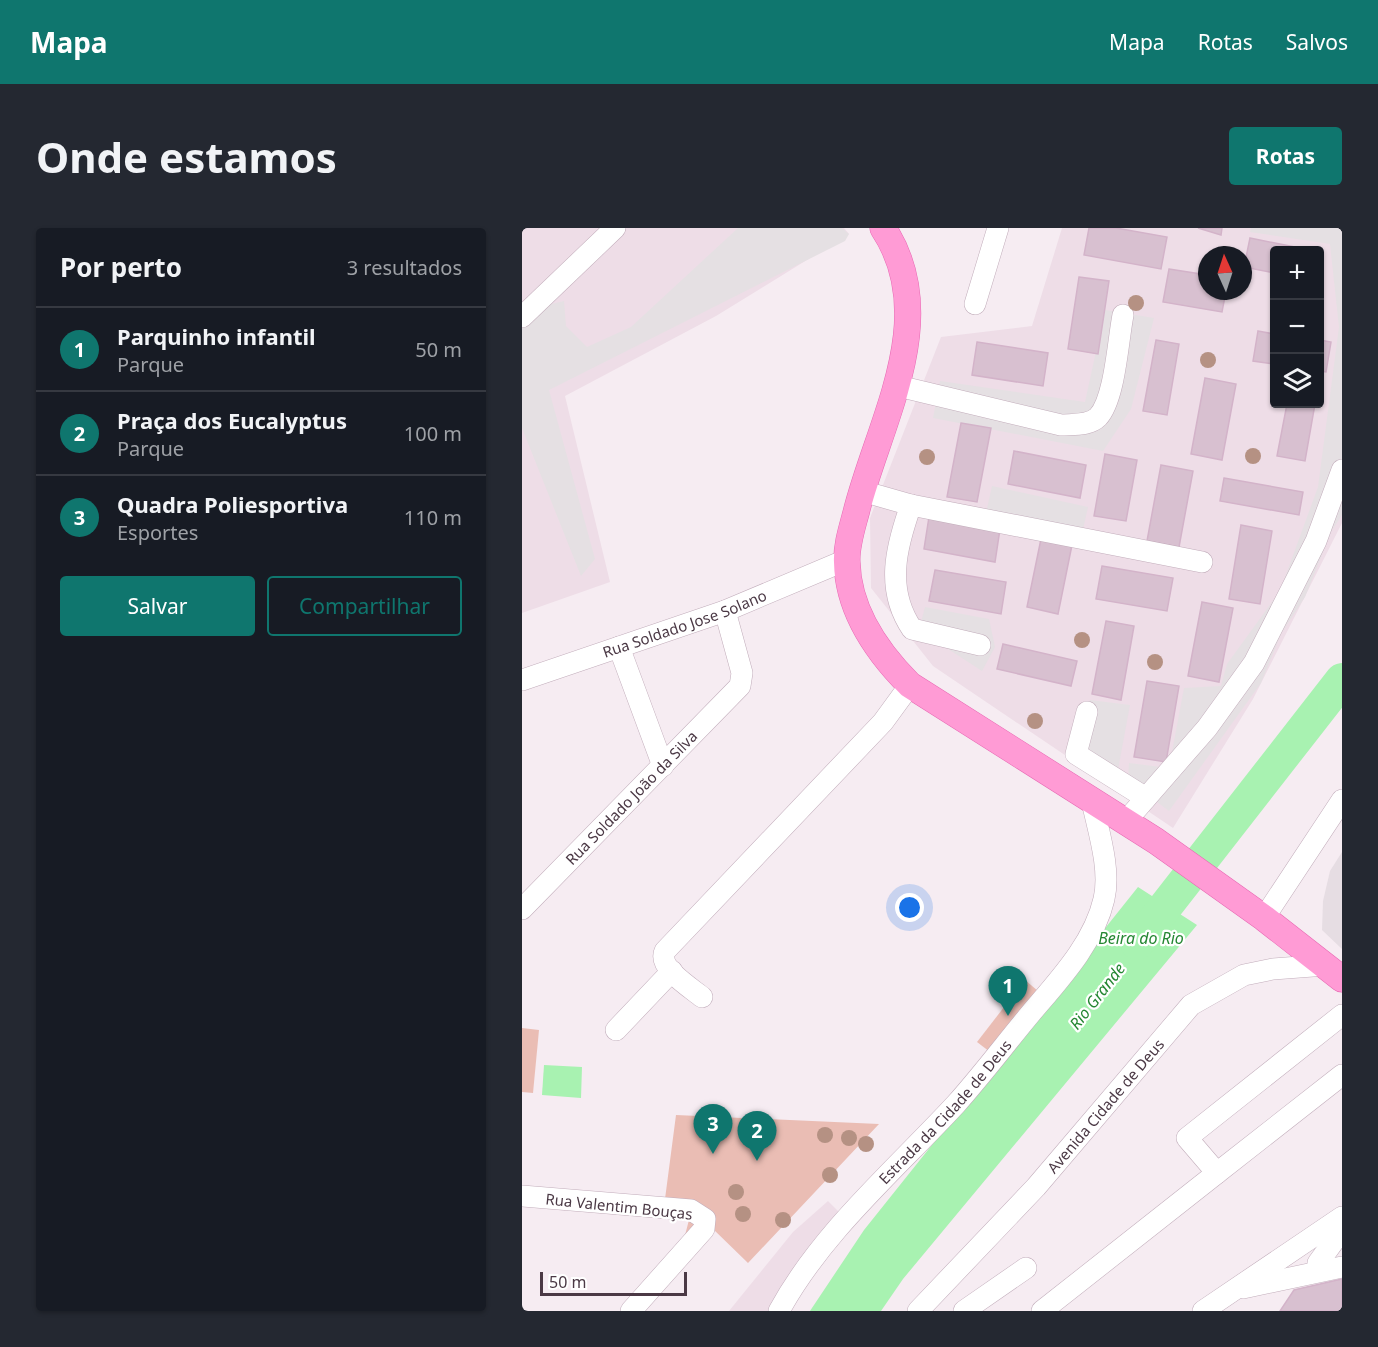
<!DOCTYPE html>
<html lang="pt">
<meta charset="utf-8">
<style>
:root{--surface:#171b24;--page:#242831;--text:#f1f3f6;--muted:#9ea1a6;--line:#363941;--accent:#0f766e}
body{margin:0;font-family:"Noto Sans",sans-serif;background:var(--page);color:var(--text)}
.controls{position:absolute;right:18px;top:18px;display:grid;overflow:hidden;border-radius:6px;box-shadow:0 2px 4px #0004}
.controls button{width:54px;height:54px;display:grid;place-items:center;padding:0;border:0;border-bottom:2px solid var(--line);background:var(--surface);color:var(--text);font:30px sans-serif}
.compass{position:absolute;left:676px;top:18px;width:54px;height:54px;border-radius:50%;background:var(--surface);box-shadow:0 2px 4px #0004;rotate:357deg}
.scale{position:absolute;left:18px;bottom:15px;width:147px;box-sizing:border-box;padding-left:6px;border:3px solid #4b3945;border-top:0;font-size:16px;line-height:21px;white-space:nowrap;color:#4b3945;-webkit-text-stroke:4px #fff;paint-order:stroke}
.you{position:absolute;left:388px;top:680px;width:21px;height:21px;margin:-15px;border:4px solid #fff;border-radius:50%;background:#1a73e8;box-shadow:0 0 0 9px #1a73e833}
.badge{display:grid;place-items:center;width:39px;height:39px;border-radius:50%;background:var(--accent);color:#fff;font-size:20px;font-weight:700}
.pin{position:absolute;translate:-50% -50px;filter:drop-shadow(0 2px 3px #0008)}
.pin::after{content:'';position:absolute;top:32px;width:21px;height:18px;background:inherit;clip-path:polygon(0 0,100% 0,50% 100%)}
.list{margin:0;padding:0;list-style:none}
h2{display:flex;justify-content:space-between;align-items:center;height:78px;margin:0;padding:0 24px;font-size:26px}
h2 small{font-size:20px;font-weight:400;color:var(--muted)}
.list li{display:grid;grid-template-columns:39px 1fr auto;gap:18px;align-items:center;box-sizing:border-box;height:84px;padding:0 24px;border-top:2px solid var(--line)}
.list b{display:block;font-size:22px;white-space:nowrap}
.list p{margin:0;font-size:20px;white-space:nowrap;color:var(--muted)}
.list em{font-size:20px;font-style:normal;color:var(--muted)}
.actions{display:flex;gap:12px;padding:18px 24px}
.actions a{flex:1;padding:14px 0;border:2px solid var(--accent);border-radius:6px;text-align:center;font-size:21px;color:var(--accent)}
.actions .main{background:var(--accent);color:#fff}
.icon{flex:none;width:33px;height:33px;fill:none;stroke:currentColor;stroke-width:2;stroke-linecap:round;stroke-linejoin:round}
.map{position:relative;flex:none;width:820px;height:1083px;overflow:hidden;border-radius:6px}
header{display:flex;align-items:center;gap:36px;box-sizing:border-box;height:84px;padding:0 30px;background:var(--accent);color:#fff}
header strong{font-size:28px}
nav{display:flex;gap:33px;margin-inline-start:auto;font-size:21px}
.intro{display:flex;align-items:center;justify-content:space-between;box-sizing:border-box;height:144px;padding:0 36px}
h1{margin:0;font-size:42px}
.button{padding:15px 27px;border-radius:6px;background:var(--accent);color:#fff;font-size:21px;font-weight:700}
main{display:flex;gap:36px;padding:0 36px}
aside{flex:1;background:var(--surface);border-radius:6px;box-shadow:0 2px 4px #0004}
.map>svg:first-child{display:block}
.residential{fill:#eedde7;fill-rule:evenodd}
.industrial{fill:#e6dde3}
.green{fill:#eabdb4}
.parking{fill:#e5e0e3}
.water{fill:#a8f2b1}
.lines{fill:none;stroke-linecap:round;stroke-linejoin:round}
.river{stroke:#a8f2b1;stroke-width:34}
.building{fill:#d8c0d0;stroke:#d3b3c9;stroke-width:1.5}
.minor-casing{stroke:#c2adbb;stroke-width:22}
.major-casing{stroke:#e769b3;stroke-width:27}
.minor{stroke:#fff;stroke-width:21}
.major{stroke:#ff9bd5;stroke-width:26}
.tree{fill:#b59183}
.labels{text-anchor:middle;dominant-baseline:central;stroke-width:4.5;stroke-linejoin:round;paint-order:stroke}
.street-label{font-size:15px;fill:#4b3945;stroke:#fff}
.water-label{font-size:16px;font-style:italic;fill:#258733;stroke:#fff}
</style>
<header>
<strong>Mapa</strong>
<nav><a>Mapa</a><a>Rotas</a><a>Salvos</a></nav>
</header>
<div class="intro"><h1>Onde estamos</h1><a class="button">Rotas</a></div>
<main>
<aside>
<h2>Por perto<small>3 resultados</small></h2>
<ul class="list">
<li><span class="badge">1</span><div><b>Parquinho infantil</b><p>Parque</p></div><em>50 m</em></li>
<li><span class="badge">2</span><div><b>Praça dos Eucalyptus</b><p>Parque</p></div><em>100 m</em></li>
<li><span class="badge">3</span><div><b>Quadra Poliesportiva</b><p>Esportes</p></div><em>110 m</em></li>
</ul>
<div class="actions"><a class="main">Salvar</a><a>Compartilhar</a></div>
</aside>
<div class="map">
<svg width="820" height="1083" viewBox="0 0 820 1083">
<rect width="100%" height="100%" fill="#f6ecf2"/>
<g class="residential">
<polygon points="0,0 322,0 327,6 194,88 43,168 88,354 0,385"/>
<path d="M540,0H820V295L731,471L651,600L411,438L349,360L348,290L419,109L510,98ZM752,22H798V176H752ZM685,27H721V63H685Z"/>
<polygon points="306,973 320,987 250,1083 207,1083 271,1004"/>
</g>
<polygon class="industrial" points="820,624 820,721 800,702 801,673 808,643"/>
<g class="green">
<polygon points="503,752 516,763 468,824 455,814"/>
<polygon points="0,800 17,802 11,865 0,864"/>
<polygon points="154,887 357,896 226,1035 190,1000 161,1015 168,988 143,971"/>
</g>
<g class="parking">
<polygon points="216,0 320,0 327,6 323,13 27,162 73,331 59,348 0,200 0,83 42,73 44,98 65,119 109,99"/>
<polygon points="729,0 820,0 820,287 809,304 783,369 759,406 739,455 647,583 606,552 607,535 647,540 662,460 699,458 705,436 758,363 796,259 817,99 808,16 728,4"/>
<polygon points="583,82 632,90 609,181 581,223 411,190 418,153 563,174"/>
<polygon points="470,258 566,279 558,315 462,294"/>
<polygon points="403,379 467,391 473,419 460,443 397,402"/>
<polygon points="568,472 608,477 595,547 553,517"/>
</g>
<g class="water">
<polygon points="616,659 675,697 381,1051 359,1083 288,1083 342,1002"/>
<polygon points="22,837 60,839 59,870 20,867"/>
</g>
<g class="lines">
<polyline class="river" points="615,715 820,452"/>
</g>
<g class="building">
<polygon points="567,0 594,0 645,9 639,41 562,27"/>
<polygon points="676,0 700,0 699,7"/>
<polygon points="728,10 788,22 752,22 752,45 722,39"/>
<polygon points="647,41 685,47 685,63 704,63 700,84 641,74"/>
<polygon points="557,49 587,53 576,126 546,121"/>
<polygon points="736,103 752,106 752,136 731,133"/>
<polygon points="634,112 657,116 645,187 621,183"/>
<polygon points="798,112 809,114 804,144 798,143"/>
<polygon points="455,114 526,125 521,158 450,147"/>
<polygon points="683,150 714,156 700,232 669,226"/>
<polygon points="765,176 793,176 783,233 755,228"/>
<polygon points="439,195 469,200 455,274 425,269"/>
<polygon points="492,223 564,237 558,270 486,256"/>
<polygon points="583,226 615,232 604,293 572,288"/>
<polygon points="639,237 671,243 657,319 625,313"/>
<polygon points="702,250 781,264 777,287 698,273"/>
<polygon points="407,289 478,301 473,334 402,321"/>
<polygon points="719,297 750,303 738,376 707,371"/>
<polygon points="519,311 550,317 536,386 505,379"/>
<polygon points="580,338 651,350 645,383 574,371"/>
<polygon points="413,342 484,354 479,386 407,373"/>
<polygon points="680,374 711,380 697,454 666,448"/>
<polygon points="584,393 612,398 599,472 570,466"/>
<polygon points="481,416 555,433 549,458 475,441"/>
<polygon points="625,453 657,458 644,534 612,529"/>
<polygon points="820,1051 820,1083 758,1083 772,1062"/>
</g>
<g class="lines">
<defs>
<g id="minor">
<polyline points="453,76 476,0"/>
<polyline points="0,89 93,0"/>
<path d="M376,158L539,197C551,196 567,198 576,189C593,171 596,112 601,87"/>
<polyline points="340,263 389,277 680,334"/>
<path d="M389,277C374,319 363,361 390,401L458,417"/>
<polyline points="97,419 141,538"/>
<path id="s1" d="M0,452L203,383L324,332"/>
<polyline points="565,484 554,526 624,570"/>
<polyline points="604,593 685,500 732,435 794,313 820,242"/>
<path id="s2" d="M0,681L218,458L220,445L203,383"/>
<polyline points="742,690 820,572"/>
<path d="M180,769C169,760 135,739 143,723L361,494L388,457"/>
<polyline points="820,787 665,910 695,945 820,847"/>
<polyline points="94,802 150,743"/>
<polyline points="0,968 169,982 183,991 182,1001 109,1083"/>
<polyline points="796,1035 820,1002"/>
<polyline points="721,1060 820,1039"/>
<path id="s3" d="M257,1083C300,1004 373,942 434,876C460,847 484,815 509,785C537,752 572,715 582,671C589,641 576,602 570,573"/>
<path id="s4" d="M396,1083L514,959L669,777L722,747L751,741L804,737"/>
<polyline points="442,1083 504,1040"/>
<polyline points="520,1083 695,945"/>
<polyline points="681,1083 820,989"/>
</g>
<path id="major" d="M361,0C420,89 358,192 335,281C331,297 324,317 325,334C326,383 355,424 388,457L634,613L742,690L820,751"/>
</defs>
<use href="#minor" class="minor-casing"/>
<use href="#major" class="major-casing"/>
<use href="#minor" class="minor"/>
<use href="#major" class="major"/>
</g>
<g class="tree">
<circle cx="614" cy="75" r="8"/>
<circle cx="686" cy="132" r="8"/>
<circle cx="731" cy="228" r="8"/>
<circle cx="405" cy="229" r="8"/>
<circle cx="560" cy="412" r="8"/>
<circle cx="633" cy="434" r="8"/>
<circle cx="513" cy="493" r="8"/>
<circle cx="303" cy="907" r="8"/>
<circle cx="327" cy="910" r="8"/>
<circle cx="344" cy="916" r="8"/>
<circle cx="308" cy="947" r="8"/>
<circle cx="214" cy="964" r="8"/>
<circle cx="221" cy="986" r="8"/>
<circle cx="261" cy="992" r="8"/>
</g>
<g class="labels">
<g class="street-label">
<text stroke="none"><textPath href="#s1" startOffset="172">Rua Soldado Jose Solano</textPath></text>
<text stroke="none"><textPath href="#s2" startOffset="156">Rua Soldado João da Silva</textPath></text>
<text stroke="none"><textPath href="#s4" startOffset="278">Avenida Cidade de Deus</textPath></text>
<text stroke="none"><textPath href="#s3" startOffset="260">Estrada da Cidade de Deus</textPath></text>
<text transform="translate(97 978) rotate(6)">Rua Valentim Bouças</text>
</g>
<g class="water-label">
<text x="619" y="710">Beira do Rio</text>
<text transform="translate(575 768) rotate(-52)">Rio Grande</text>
</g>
</g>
</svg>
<div class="controls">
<button>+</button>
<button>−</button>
<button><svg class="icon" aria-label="layers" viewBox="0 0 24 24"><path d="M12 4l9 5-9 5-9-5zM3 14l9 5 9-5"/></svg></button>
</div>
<svg class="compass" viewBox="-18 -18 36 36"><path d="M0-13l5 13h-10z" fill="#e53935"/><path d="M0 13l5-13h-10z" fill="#9ea1a6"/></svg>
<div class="scale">50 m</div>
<div class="you"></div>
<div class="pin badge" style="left:486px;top:788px">1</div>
<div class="pin badge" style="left:235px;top:933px">2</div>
<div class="pin badge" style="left:191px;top:926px">3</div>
</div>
</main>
